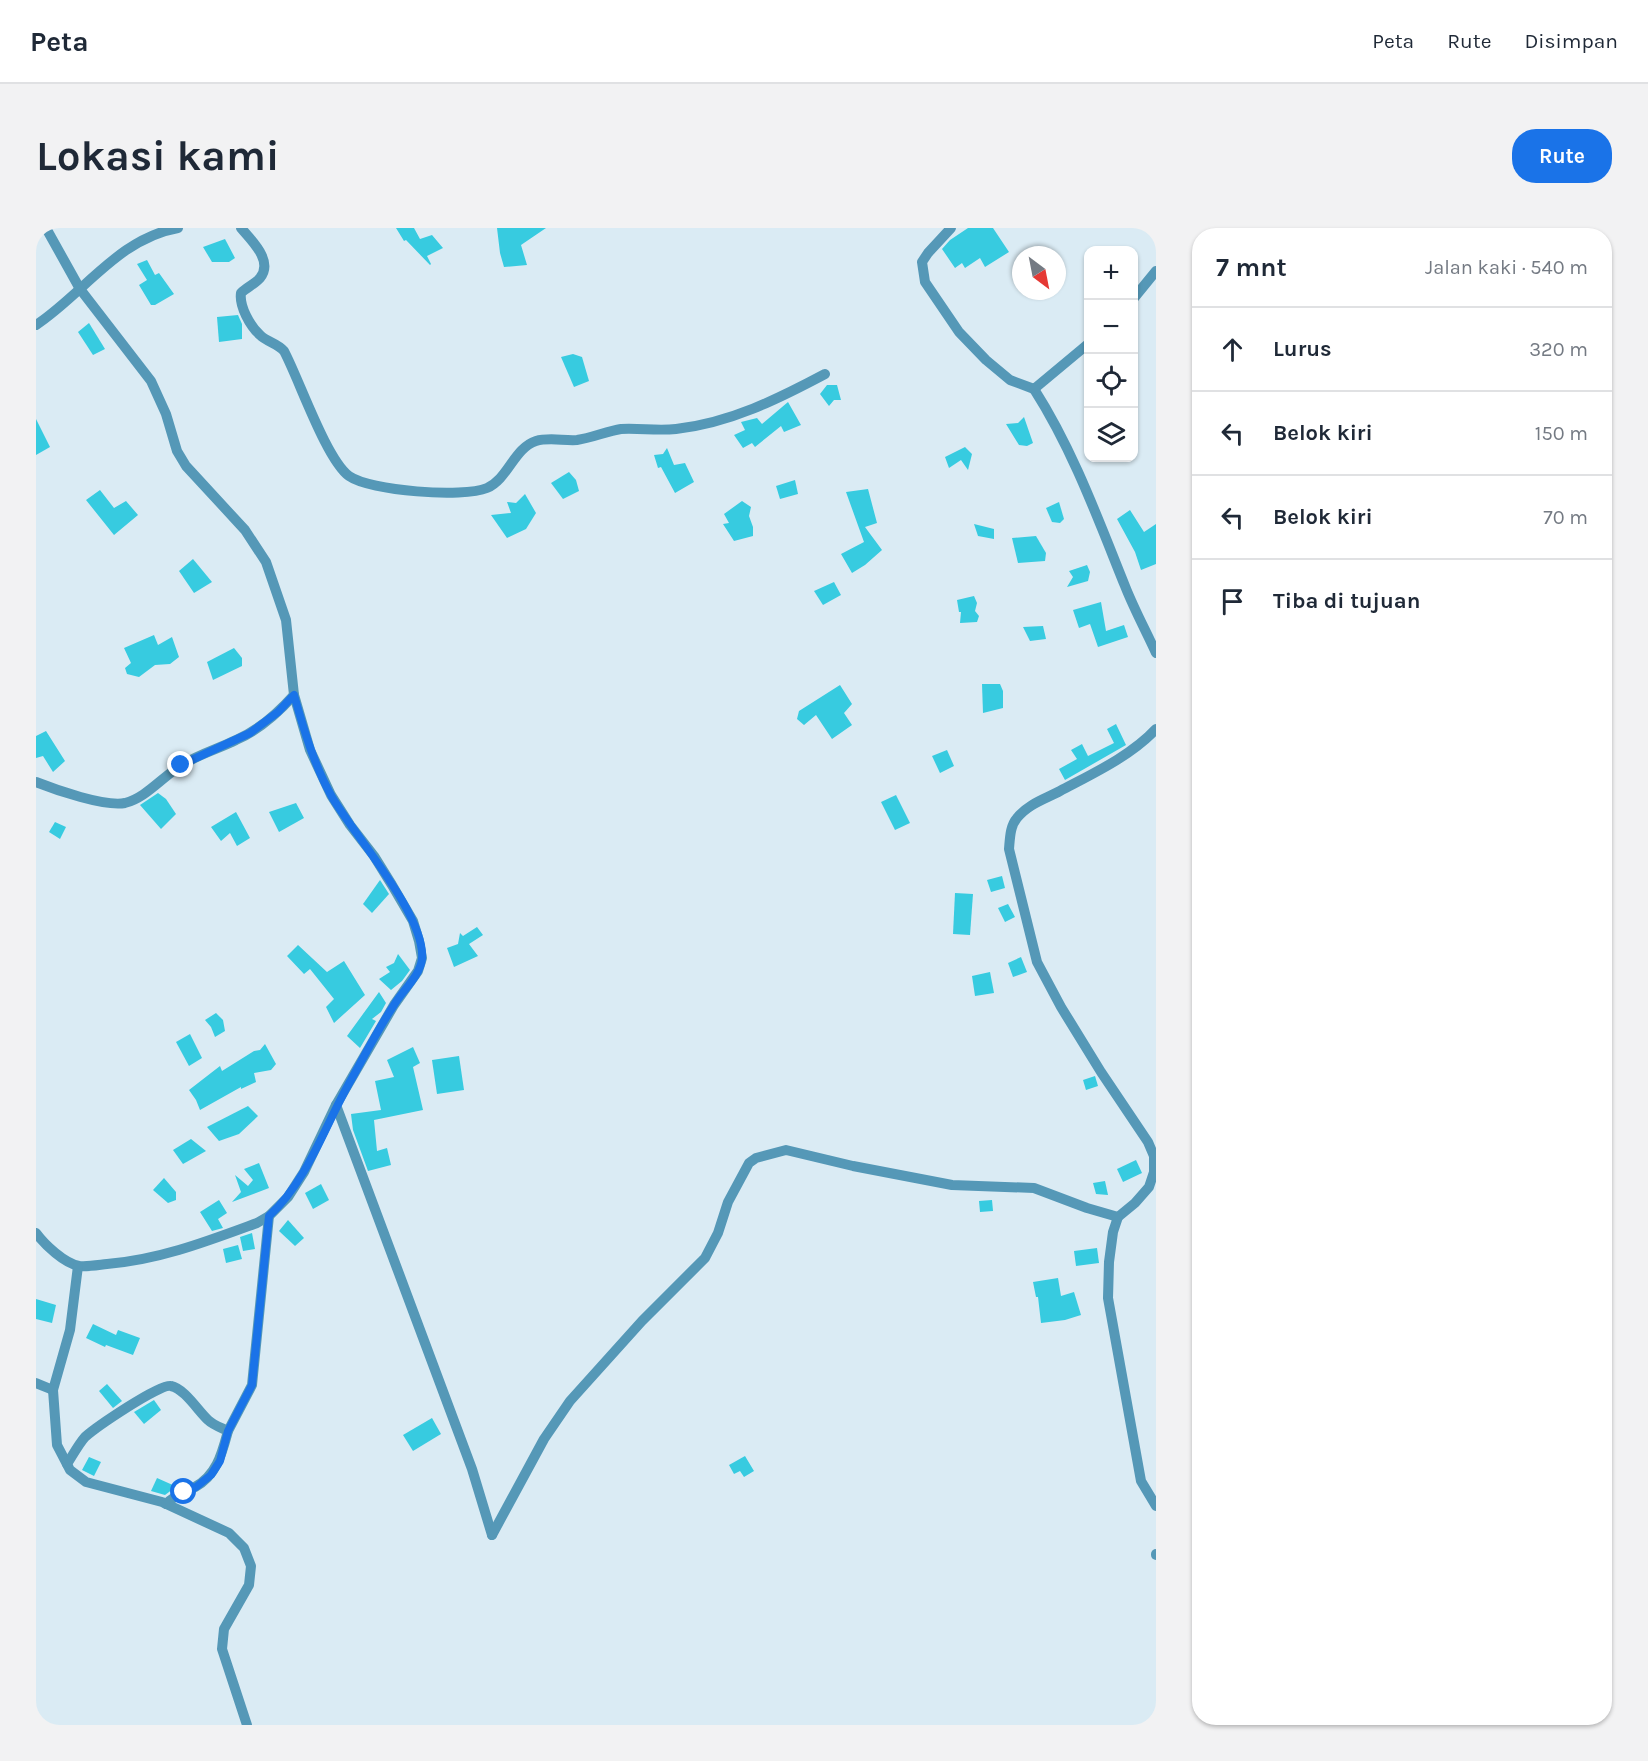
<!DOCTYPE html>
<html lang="id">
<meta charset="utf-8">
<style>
:root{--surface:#fff;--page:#f2f2f3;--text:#1f2937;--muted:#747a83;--line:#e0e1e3;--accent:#1a73e8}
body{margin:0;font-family:Karla,sans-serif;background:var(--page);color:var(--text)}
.controls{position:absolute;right:18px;top:18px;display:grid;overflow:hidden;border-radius:12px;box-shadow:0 2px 4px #0004}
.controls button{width:54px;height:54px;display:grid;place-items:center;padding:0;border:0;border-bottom:2px solid var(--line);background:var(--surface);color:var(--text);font:30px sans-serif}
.compass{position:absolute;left:976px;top:18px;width:54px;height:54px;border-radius:50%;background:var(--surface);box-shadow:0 2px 4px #0004;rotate:148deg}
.stop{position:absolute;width:18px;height:18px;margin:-14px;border:4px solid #1a73e8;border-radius:50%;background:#fff}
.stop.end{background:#1a73e8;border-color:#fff;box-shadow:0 2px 6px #0008}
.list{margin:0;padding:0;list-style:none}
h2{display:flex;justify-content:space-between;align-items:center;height:78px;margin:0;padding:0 24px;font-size:26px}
h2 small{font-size:20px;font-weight:400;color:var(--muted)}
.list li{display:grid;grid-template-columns:39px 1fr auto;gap:18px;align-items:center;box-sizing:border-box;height:84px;padding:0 24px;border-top:2px solid var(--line)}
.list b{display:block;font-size:22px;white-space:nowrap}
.list em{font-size:20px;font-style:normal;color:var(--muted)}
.icon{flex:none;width:33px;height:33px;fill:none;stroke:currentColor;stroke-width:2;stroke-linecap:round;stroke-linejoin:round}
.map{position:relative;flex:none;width:1120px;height:1497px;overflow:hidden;border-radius:24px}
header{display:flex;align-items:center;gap:36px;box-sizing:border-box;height:84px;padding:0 30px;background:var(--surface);border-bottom:2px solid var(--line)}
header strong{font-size:28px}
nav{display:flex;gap:33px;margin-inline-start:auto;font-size:21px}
.intro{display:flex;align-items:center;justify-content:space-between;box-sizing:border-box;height:144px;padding:0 36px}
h1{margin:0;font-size:42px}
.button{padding:15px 27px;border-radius:24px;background:var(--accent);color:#fff;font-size:21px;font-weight:700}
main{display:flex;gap:36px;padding:0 36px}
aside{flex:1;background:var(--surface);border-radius:24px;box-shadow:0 2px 4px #0004}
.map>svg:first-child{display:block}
.building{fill:#37cbe0}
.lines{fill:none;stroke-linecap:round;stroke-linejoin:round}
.minor{stroke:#5598b7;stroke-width:10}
.route{stroke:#1a73e8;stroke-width:8}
</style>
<header>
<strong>Peta</strong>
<nav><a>Peta</a><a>Rute</a><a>Disimpan</a></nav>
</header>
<div class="intro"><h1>Lokasi kami</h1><a class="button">Rute</a></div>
<main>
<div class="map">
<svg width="1120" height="1497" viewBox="0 0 1120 1497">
<rect width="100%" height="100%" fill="#daebf4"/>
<g class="building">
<polygon points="360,0 378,0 384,11 396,7 407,20 391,28 395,36 394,37 370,12 368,13"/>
<polygon points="461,0 510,0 485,17 491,37 468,39 464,25"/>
<polygon points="932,0 957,0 973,24 949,39 944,30 929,40 926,35 919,40 906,21 914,12"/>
<polygon points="189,11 199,30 193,34 176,34 167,19"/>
<polygon points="111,32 119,47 123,45 138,66 119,77 115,77 103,57 111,52 101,36"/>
<polygon points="202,87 206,96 206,111 183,114 181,89"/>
<polygon points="53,95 69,121 57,127 42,104"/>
<polygon points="537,126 546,129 553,153 538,159 525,129"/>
<polygon points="791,157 801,157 805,172 798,172 793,178 784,166"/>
<polygon points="752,174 765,197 748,204 745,198 719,219 716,215 707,220 698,207 709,202 705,194 721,190 726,196"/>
<polygon points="988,189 997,215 991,218 983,217 970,196 982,195"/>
<polygon points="0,191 14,219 0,227"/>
<polygon points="929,219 936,226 932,242 925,232 913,240 909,229"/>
<polygon points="631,220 638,237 649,235 658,254 639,265 625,239 622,240 618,227 627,226"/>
<polygon points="533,244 540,252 543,263 527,271 515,255"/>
<polygon points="759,252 762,266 744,271 740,258"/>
<polygon points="832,261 841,295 829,299 846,322 829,337 816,345 805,326 828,314 810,264"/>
<polygon points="64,262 78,280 90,273 102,287 78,307 50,272"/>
<polygon points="489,266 500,285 490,301 471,310 455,287 475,285 471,274 480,275"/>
<polygon points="706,273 715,279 713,288 717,299 717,308 698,313 687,296 693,295 688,286"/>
<polygon points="1023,274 1028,291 1024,295 1016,294 1010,280"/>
<polygon points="1094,282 1108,304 1120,296 1120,336 1105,342 1099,324 1081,291"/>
<polygon points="938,296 958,301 958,311 942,308"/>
<polygon points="1000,308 1010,325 1009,333 982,335 976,310"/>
<polygon points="157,331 176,354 158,365 143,343"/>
<polygon points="1051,337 1054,344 1052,353 1031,359 1037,349 1033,343"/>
<polygon points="798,354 805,367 787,377 778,363"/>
<polygon points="938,368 941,375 939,383 943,388 941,394 924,395 925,384 923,384 921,372"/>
<polygon points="1065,374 1070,403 1088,397 1092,409 1062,419 1054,396 1043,400 1037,382"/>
<polygon points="1007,398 1010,411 994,413 987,399"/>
<polygon points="118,407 122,417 136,409 143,429 134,436 119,437 103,449 91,446 89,440 95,435 88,420"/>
<polygon points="198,420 206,430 206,438 177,452 171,434"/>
<polygon points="946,456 964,456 967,463 967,480 947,485"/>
<polygon points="804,457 816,476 808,485 816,497 796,511 780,487 768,497 761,491 763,483"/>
<polygon points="1080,496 1090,517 1029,552 1023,541 1041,531 1035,522 1046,516 1052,528 1078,515 1071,501"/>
<polygon points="10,503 29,533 17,544 7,528 0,530 0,508"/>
<polygon points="911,522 918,538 904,545 896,528"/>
<polygon points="122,565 130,571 140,586 125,601 104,577"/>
<polygon points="860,567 874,595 859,602 845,574"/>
<polygon points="260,575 268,590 243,604 233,584"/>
<polygon points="200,584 214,610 201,618 194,605 185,613 175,599"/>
<polygon points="19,594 30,599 24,611 13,604"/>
<polygon points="966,648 969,660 955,664 951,652"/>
<polygon points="344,652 353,666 336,685 327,676"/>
<polygon points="919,665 937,666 934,707 917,706"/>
<polygon points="972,676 979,689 969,694 962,680"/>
<polygon points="441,699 447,707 433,716 442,728 418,739 411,720 422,716 424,705 427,708"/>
<polygon points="262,717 291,744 308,733 329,767 298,795 290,779 298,771 274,741 268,746 251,728"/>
<polygon points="362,726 374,742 366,753 355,762 343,751 354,744 350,739 358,735"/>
<polygon points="985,729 991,744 977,749 972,735"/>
<polygon points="954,744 958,765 939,768 936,748"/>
<polygon points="343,764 350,775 345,784 336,791 340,793 324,820 311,808"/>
<polygon points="180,785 187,792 189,803 179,809 175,799 169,792"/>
<polygon points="154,806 166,830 153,838 140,814"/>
<polygon points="229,816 240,836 235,842 218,845 220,854 205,861 205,859 164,882 160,872 153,862 184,838 186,843 218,823 224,822"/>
<polygon points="377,819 384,835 377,839 387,882 338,892 341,923 351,920 355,937 332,943 317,902 315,886 345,882 339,853 358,849 351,832"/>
<polygon points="423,828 428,862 401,866 396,832"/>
<polygon points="1059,848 1062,858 1050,862 1047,852"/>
<polygon points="212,878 222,888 203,906 183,913 171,899"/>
<polygon points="155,911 170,923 147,936 137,922"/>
<polygon points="1100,932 1106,945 1087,954 1081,941"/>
<polygon points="223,935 233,960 196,974 205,964 199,947 212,958 217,952 208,941"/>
<polygon points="128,950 140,964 140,972 132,975 117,962"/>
<polygon points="1069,953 1072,967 1060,966 1057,955"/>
<polygon points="285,956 293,972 277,981 269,965"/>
<polygon points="183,972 191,985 182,991 187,1000 176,1003 164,984"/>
<polygon points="956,972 957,983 944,984 943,973"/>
<polygon points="252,992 268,1010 259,1018 243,1003"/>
<polygon points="216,1005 219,1021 207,1023 204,1009"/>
<polygon points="202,1017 206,1031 190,1035 187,1021"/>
<polygon points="1061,1020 1063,1035 1040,1038 1038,1023"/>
<polygon points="1022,1050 1025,1068 1038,1064 1045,1087 1029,1092 1005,1095 1002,1069 1000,1069 997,1054"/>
<polygon points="0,1071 20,1077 16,1095 0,1091"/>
<polygon points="57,1096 80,1107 82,1102 104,1110 97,1127 70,1117 69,1119 50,1110"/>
<polygon points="71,1156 86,1173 77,1180 63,1163"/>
<polygon points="118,1172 125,1182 108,1196 98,1184"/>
<polygon points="396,1190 405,1206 377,1223 367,1207"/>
<polygon points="709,1228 718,1243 708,1249 704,1243 698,1246 693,1237"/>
<polygon points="53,1229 65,1234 58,1248 46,1242"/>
<polygon points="121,1250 139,1258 137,1261 129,1267 115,1263"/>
</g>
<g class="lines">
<g class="minor">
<path d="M205,0C215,12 238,33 224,50C219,56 211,59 205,65C203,78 214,98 224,107C231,114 241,115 248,123C263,151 290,231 313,248C334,263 427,270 451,260C472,251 478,220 500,213C513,209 528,213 541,212C556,210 571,203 585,201C604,200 621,203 640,201C694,195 742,171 789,146"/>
<polyline points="915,0 892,25 886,34 889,54 923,104 950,132 974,152 998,161 1052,116"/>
<polyline points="1098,70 1120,43"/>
<path d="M0,97C47,66 83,10 142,0"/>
<path d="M998,161C1037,222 1062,291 1089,358C1098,381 1110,403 1120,425"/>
<path d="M1120,501C1095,528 1056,546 1024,563C1009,571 992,576 981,590C974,598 974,610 973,621L1001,734L1025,779L1065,844L1112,914L1118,928V944L1113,959L1099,975L1082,989L1077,1004L1073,1034L1072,1070L1105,1253L1120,1278"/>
<path d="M0,554C20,562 69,579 89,575C110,570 127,548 146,537C163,526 182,521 200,512C223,502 242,485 258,467"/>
<polyline points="300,877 436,1241 456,1307"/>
<path d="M0,1005C9,1017 28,1035 43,1038C51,1039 62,1037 71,1036C123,1032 172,1013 221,995L233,988L252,969L268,944L300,877L358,777L382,743L386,730L383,713L377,693L356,657L338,628L314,597L295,567L274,522L258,467L250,392L230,334L209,302L150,238L141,223L130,186L115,153L44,61L10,0"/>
<polyline points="42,1038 34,1102 17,1162 21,1217 34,1242 50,1254 126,1274 193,1305 208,1320 215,1338 213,1357 188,1401 186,1421 211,1497"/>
<polyline points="0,1155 17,1162"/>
<path d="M31,1236C37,1227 42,1217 49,1209C59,1200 124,1155 135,1158C149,1161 162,1183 172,1192C177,1197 186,1200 192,1203L216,1157L233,988"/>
<path d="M130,1276C138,1267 149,1265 159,1259C181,1247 186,1225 192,1203"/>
<polyline points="456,1307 508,1211 534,1173 606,1093 669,1030 682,1005 692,974 713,935 720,930 750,922 817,938 916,957 998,960 1051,980 1082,989"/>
<polyline points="1120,1326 1120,1327"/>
</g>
</g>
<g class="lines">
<path class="route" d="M145,537L214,505L242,484L258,467C268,502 278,537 296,569C318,607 390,688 386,731C384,748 367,762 358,777C342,801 329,827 315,852C289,897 272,952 233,988L216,1157L192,1203L184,1233L175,1247L160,1259L148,1264"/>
</g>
</svg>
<div class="controls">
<button>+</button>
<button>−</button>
<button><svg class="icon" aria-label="locate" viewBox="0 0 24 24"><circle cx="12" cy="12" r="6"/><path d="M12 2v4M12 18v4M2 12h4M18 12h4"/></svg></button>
<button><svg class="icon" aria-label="layers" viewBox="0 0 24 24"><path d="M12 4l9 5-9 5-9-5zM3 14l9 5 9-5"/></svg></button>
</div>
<svg class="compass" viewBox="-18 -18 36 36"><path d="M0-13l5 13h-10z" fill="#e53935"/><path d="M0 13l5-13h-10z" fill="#747a83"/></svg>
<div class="stop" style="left:148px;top:1264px"></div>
<div class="stop end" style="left:145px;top:537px"></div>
</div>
<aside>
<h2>7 mnt<small>Jalan kaki · 540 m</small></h2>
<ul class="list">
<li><svg class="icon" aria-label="ahead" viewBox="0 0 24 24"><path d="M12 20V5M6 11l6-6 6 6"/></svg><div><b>Lurus</b></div><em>320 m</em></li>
<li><svg class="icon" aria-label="left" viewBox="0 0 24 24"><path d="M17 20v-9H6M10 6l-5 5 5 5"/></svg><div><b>Belok kiri</b></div><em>150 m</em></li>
<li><svg class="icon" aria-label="left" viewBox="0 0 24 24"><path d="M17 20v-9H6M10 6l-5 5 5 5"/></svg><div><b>Belok kiri</b></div><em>70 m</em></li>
<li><svg class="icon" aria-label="arrive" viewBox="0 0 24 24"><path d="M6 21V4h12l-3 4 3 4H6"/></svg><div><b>Tiba di tujuan</b></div></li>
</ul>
</aside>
</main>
